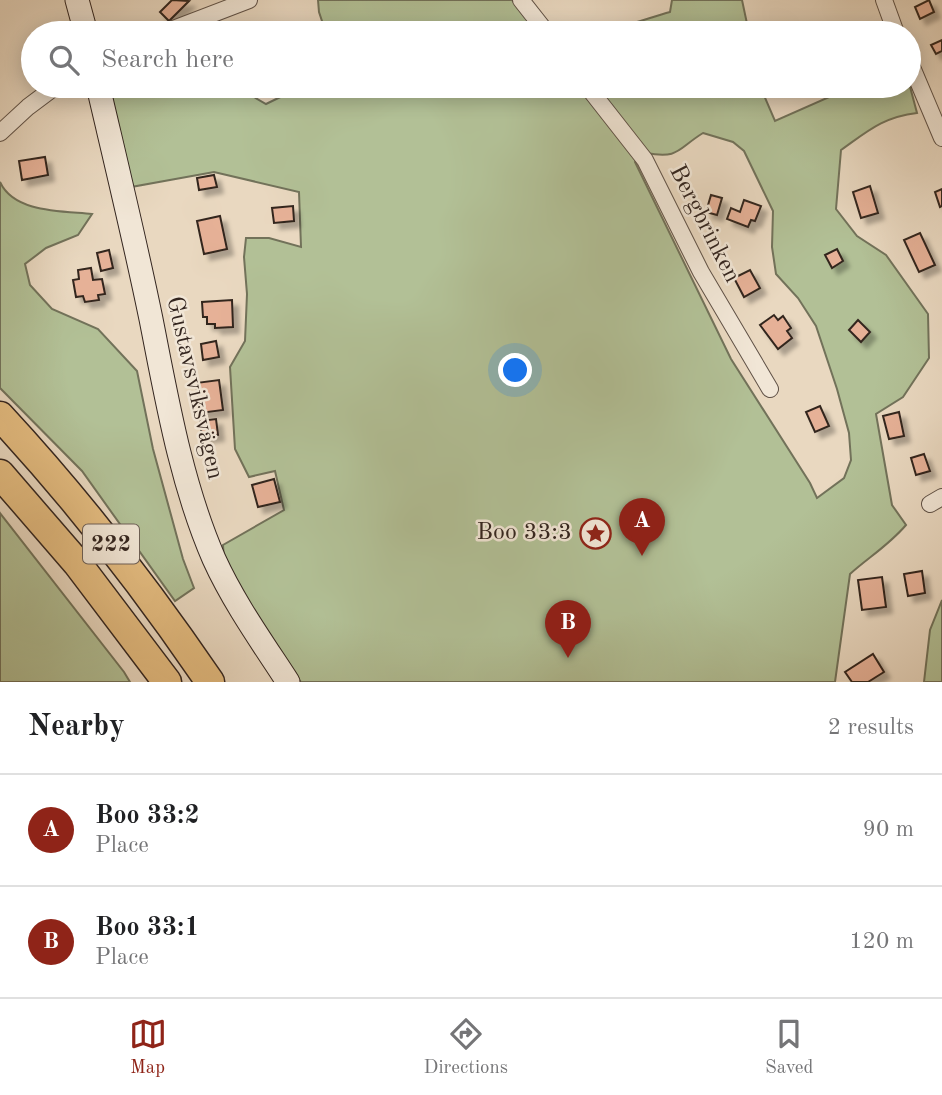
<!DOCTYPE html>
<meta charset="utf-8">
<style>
:root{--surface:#fff;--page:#f2f2f2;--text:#202124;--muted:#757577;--line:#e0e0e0;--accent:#8f2418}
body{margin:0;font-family:"Old Standard TT",serif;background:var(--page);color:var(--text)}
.you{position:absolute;left:516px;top:371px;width:24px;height:24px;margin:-18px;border:5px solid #fff;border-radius:50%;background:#1a73e8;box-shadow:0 0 0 10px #1a73e833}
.badge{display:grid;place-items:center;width:46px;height:46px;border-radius:50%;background:var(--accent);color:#fff;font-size:23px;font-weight:700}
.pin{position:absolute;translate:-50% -58px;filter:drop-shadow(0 2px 4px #0008)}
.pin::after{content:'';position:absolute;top:37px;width:24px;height:21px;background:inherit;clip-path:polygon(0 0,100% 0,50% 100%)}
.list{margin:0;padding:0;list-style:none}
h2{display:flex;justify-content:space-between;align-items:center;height:91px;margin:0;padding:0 28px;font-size:30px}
h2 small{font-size:23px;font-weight:400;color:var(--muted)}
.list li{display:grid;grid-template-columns:46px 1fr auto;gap:21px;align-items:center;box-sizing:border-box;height:112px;padding:0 28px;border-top:2px solid var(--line)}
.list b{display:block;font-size:26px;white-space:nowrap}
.list p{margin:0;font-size:23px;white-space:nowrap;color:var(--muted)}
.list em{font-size:23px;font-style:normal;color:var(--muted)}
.icon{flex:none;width:38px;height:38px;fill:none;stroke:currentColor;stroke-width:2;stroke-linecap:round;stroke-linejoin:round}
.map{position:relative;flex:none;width:942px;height:682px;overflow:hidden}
.search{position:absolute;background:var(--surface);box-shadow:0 4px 18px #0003;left:21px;right:21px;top:21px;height:77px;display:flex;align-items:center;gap:18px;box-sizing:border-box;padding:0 24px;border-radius:38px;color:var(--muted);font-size:26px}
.sheet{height:315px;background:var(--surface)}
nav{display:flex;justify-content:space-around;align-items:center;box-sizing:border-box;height:98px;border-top:2px solid var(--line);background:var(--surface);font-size:19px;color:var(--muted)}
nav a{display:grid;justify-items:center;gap:4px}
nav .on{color:var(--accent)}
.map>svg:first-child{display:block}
.green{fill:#b2c096;stroke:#72725a;stroke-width:2;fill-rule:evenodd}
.building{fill:#e6b197;stroke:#33251f;stroke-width:2;filter:url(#shadow)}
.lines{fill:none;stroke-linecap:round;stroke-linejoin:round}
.street-casing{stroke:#605247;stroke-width:18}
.secondary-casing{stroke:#33251f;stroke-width:25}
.highway-casing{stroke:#33251f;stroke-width:31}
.street{stroke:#f1e6d6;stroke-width:16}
.secondary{stroke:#f1e6d6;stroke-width:23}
.highway{stroke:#e4bc80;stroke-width:28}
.labels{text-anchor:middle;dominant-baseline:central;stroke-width:5;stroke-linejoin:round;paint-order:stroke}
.shield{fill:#f1e6d6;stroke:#6c5f56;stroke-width:2}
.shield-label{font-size:23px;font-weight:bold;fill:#33251f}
.street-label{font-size:24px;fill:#33251f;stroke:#f1e6d6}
.poi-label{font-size:24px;fill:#33251f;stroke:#f1e6d6;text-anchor:end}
</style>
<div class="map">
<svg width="942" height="682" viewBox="0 0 942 682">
<defs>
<filter id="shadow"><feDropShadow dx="6" dy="6" stdDeviation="2" flood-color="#0004"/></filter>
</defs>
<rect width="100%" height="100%" fill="#e9d8c0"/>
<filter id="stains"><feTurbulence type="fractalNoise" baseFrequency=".00286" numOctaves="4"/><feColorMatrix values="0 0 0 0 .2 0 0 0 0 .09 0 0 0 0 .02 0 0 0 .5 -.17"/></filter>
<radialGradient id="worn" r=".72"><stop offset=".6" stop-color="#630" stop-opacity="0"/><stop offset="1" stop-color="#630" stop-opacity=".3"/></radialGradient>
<g class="green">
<path d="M318,0H512L532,26C558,21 565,29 588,30C615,32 644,19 670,12L672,0H742L749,33H326L319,12Z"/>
<path d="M909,83L917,113C883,117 868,131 841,150L836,209L857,236L886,255L928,314L929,358L903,397L876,414L892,505L906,525C889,545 869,557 850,574L835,682H301L289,665L277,656L224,560L223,545L284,510L275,471L249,477L235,449L230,367L245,341L247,294L244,257L246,238H269L301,247L299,192L214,172L131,187L106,86H241L247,93L266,104L303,86H760L775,121L854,86H909ZM703,133L733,142L744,151L773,211L772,247L776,274L798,298L816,326L837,389L849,433L851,460L844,478L817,498L810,483L731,359L635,162L646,153C680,159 677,149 703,133Z"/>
<path d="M0,182C14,213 62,211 92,214L78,235L46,248L25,264L30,285L52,309L98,329L137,371L153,449L183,559L194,588L175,601L82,471L0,388Z"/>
<polygon points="0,513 124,672 130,682 0,682"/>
<polygon points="942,600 942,682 924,682 930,630"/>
</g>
<g class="building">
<polygon points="172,0 189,1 169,21 160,12"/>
<polygon points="929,0 934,12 920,19 915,7"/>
<polygon points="942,40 942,51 936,54 931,45"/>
<polygon points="45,157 48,175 22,180 19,161"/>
<polygon points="214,175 217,187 199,190 197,178"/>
<polygon points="870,186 878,213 861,218 853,192"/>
<polygon points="942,189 942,206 940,207 935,192"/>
<polygon points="711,195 722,198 717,215 706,212"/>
<polygon points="744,200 761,206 755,221 751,220 748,227 727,219 731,208 740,212"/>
<polygon points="293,206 294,221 274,223 272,208"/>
<polygon points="220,216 227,249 204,254 197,221"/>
<polygon points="920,233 935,265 919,272 904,240"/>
<polygon points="837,249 843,261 832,268 825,255"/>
<polygon points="109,250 113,268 101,271 97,253"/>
<polygon points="91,268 93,280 102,279 105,294 98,295 99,300 85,302 83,296 76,297 73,280 79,279 78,270"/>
<polygon points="750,270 760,288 744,297 734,278"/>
<polygon points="232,300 233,327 215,328 215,324 207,324 207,317 203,317 202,302"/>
<polygon points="774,315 778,320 783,316 791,328 787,331 792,338 778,349 760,325"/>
<polygon points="858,320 870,332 861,342 849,330"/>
<polygon points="216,341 219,357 203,360 201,344"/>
<polygon points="219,380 223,410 200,413 196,383"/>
<polygon points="820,406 829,426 815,432 806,412"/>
<polygon points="899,412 904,436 889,439 883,416"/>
<polygon points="216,419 218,435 202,437 200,421"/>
<polygon points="924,454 930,471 916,475 911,458"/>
<polygon points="274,479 280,502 258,507 252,485"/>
<polygon points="922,571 925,593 908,596 904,574"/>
<polygon points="882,577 886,607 862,610 858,580"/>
<polygon points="873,654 884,672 868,682 852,682 845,672"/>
</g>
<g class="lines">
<defs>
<g id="street">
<polyline points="521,0 547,33"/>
<polyline points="884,0 896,33"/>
<polyline points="163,33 249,0"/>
<polyline points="909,60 942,138"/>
<polyline points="587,86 645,160 701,272 770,389"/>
<polyline points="0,133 28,107 56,86"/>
<polyline points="930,504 942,497"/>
</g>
<g id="secondary">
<polyline points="77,0 86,33"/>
<path d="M98,86C116,163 135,241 151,319C167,400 181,483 214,559C234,603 262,642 288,682"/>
</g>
<g id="highway">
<path d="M0,416C77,499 146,588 210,682"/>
<polyline points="0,474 77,563 167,682"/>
</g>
</defs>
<use href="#street" class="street-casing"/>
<use href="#secondary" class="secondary-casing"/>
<use href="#highway" class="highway-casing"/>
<use href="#street" class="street"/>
<use href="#secondary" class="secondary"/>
<use href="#highway" class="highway"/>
</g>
<defs>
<symbol id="sight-ring" viewBox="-11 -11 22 22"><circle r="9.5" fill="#f1e6d6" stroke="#8f2418" stroke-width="1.5"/><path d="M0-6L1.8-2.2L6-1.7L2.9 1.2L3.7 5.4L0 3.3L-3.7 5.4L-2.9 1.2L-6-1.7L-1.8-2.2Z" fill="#8f2418"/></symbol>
</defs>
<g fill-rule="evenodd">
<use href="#sight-ring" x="578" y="516" width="35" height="35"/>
</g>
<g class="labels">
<rect class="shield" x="83" y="524.5" width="56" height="39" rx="5"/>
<g class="shield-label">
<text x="111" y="544">222</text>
</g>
<g class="street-label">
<text transform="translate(704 224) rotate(63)">Bergbrinken</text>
<text transform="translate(194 388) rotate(77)">Gustavsviksvägen</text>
</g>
<g class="poi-label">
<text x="572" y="533">Boo 33:3</text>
</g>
</g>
<rect width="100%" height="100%" filter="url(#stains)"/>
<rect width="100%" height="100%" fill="url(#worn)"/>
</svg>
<div class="you"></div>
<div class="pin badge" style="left:642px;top:556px">A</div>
<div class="pin badge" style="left:568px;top:658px">B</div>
<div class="search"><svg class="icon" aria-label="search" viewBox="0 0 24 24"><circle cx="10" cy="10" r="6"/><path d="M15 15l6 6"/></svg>Search here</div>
</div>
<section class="sheet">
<h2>Nearby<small>2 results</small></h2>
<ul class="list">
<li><span class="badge">A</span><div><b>Boo 33:2</b><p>Place</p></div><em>90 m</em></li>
<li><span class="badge">B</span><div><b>Boo 33:1</b><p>Place</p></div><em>120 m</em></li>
</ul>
</section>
<nav>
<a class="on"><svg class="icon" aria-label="map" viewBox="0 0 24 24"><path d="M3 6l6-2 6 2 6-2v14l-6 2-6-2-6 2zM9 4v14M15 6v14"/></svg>Map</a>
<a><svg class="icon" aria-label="directions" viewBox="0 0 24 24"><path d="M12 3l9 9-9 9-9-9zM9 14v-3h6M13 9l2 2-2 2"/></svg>Directions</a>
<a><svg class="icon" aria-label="saved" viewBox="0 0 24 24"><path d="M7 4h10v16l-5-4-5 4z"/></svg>Saved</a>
</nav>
